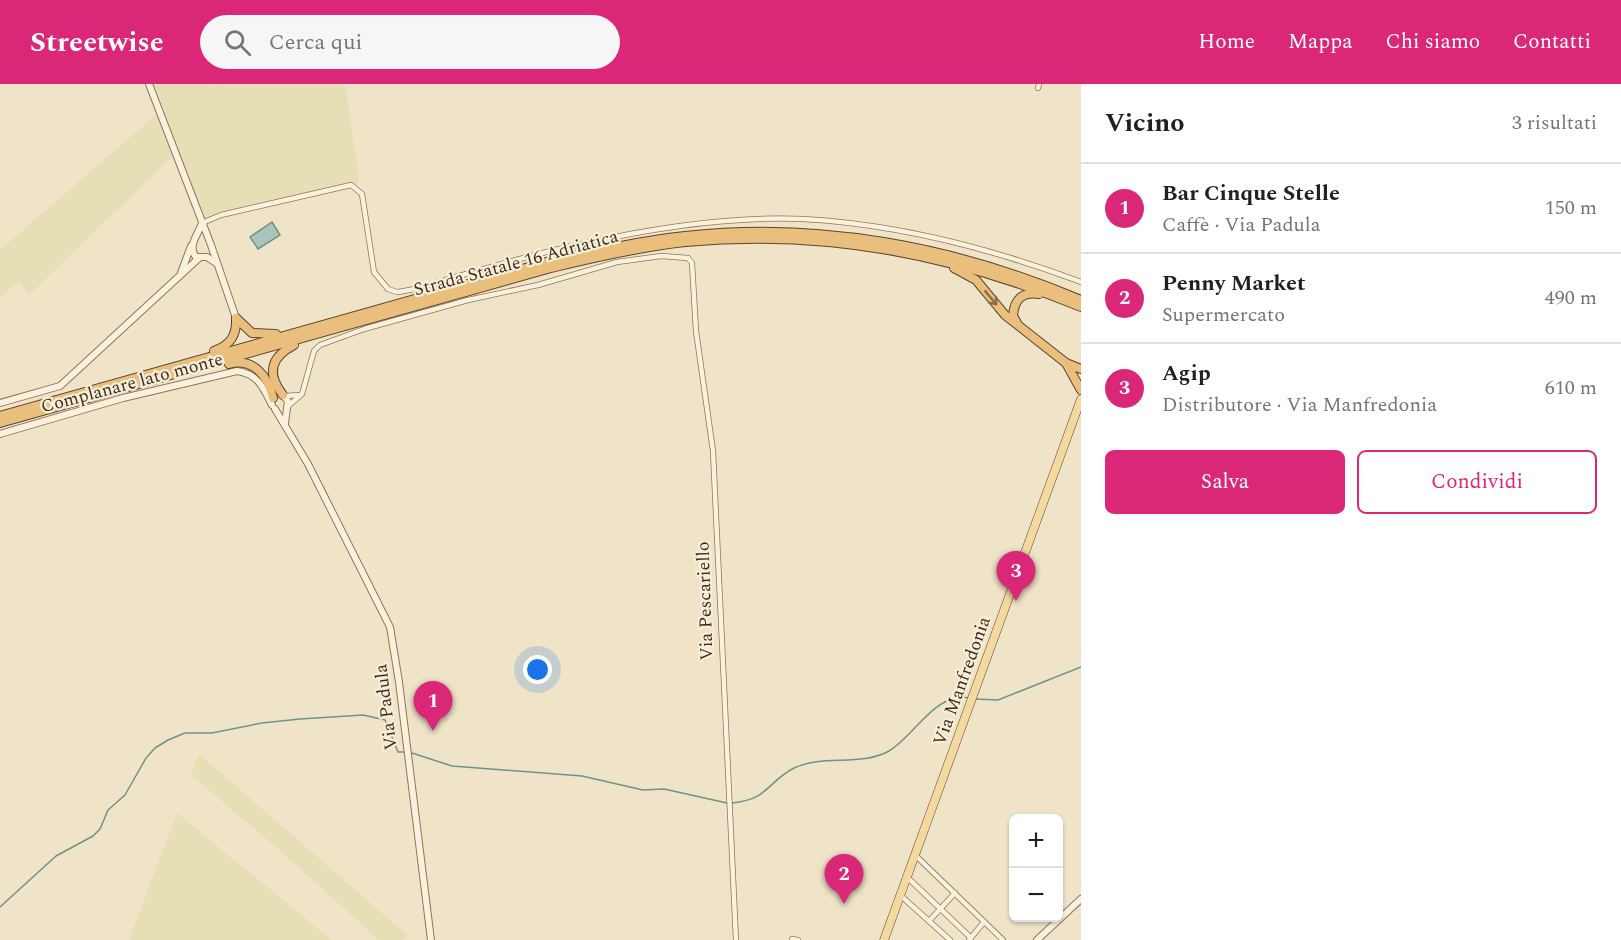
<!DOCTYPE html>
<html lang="it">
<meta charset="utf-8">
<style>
:root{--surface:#fff;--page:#f6f6f6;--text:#202124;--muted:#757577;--line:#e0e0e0;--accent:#db2777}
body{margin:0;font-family:Spectral,serif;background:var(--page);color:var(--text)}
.controls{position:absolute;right:18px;bottom:18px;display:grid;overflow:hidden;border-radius:9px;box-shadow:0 2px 4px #0004}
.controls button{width:54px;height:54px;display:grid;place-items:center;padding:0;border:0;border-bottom:2px solid var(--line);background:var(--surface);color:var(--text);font:30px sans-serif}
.you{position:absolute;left:538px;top:586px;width:21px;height:21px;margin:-15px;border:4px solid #fff;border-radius:50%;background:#1a73e8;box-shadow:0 0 0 9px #1a73e833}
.badge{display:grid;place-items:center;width:39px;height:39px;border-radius:50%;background:var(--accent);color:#fff;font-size:20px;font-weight:700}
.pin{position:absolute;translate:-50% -50px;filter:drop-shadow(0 2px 3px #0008)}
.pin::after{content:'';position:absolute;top:32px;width:21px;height:18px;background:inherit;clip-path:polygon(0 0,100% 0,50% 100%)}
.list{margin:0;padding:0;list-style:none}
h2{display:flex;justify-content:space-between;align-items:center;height:78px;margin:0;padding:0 24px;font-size:26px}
h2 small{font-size:20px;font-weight:400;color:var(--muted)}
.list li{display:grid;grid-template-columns:39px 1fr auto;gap:18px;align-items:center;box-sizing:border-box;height:90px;padding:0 24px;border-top:2px solid var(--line)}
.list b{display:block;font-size:22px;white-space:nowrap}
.list p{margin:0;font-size:20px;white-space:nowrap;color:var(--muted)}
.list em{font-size:20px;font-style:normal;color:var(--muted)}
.actions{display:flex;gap:12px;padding:18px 24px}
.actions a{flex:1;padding:14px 0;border:2px solid var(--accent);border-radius:9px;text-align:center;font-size:21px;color:var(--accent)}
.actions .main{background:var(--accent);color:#fff}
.icon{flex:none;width:33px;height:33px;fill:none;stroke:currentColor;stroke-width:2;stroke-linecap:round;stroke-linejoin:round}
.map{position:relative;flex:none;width:1081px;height:856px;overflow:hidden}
header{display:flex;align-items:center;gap:36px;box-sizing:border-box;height:84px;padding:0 30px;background:var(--accent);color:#fff}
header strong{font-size:28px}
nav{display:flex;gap:33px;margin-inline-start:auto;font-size:21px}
.search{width:420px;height:54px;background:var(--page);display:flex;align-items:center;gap:15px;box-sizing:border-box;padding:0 21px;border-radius:33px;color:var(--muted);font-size:22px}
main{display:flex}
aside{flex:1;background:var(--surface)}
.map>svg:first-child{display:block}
.farmland{fill:#e6deb5}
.water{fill:#a9c4bc;stroke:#6f938a;stroke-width:1.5}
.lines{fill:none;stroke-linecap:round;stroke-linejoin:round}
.stream{stroke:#6f938a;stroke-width:1.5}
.minor-casing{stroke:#8d765c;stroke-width:6}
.tertiary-casing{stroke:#8d765c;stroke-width:8}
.primary-casing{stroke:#5b4430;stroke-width:9}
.trunk-casing{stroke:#5b4430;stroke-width:10}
.minor{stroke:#faf1dc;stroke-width:4.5}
.tertiary{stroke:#faf1dc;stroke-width:6}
.primary{stroke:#f3d9a0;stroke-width:8}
.trunk{stroke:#eabe7c;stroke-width:8}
.oneway{stroke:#8b6f49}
.labels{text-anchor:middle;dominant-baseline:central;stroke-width:4.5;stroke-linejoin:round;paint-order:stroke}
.street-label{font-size:18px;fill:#3d2e20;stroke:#f7eed8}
</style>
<header>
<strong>Streetwise</strong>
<div class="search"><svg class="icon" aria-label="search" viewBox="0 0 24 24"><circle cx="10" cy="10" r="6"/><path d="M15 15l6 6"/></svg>Cerca qui</div>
<nav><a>Home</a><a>Mappa</a><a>Chi siamo</a><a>Contatti</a></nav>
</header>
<main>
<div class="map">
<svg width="1081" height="856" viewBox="0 0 1081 856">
<rect width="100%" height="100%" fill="#f0e4c8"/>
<g class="farmland">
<polygon points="149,0 345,0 359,94 357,104 351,101 221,131 202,139"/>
<polygon points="157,30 172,73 29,211 19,197 0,214 0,166"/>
<polygon points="199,670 407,851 401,856 379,856 285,771 191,691"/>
<polygon points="177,729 332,856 129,856"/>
</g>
<polygon class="water" points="272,138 280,151 258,165 250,153"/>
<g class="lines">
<g class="stream">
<polyline points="975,615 998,616 1081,583"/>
<polyline points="412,669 452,682 582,692 643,706 664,705 727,719"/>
<path d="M732,719C768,716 767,698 794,684C824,670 860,683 889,667C915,652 935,607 970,614"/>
<polyline points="0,823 56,772 93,752 100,745 108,726 125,711 146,674 155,664 168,656 185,649 212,649 262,639 300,635 363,631 385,636 398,668 404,668"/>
</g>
<defs>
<g id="minor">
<polyline points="1038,4 1039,0"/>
<path d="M202,139L221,131L351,101L362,110L374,188L388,205L397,208C418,206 438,198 459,192C499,181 540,168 582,160C653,144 729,132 803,135C897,140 993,165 1081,198"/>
<polyline points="285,312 300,311"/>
<polyline points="287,323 302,310 314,267 320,261 364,245 468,216 538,201 617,178 661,172 688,174 692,179 696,247 713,367 736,856"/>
<polyline points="915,771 1003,856"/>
<polyline points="907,793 971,854"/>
<polyline points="900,811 950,856"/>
<polyline points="929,837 955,809"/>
<polyline points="792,855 798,856"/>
<polyline points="969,856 984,838"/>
</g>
<g id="tertiary">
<polyline points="149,0 211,161 236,234"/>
<path d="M202,139C198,151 187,162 196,173H207L216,179"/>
<polyline points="181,189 191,162"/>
<polyline points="282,311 288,317 285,339"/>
<polyline points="0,319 60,302 199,174"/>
<polyline points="275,325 308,380 390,543 399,598 431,856"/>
<path d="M0,350L123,314L237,287C258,290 263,303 272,321"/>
<polyline points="1037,856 1081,815"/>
</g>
<polyline id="primary" points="884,856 1081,315"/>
<g id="trunk">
<polyline points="954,184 976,196 1005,231 1066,279 1081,306"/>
<polyline points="236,234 252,249 276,250"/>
<path d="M1017,239L1013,232C1014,216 1022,207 1039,210"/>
<path d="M214,267C230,261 237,252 236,234"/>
<polyline points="1066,279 1081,285"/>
<path d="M229,280C253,273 268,292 273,314"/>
<path d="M283,311C266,289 271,273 294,261"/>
<path d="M0,332L550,177C595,167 639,157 685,152C820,137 956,163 1081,216"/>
<path d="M0,339L551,184C596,173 640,163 685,158C825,145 952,170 1081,223"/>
</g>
</defs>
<use href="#minor" class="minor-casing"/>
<use href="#tertiary" class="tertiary-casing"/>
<use href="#primary" class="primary-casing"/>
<use href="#trunk" class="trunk-casing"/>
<use href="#minor" class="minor"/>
<use href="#tertiary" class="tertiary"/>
<use href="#primary" class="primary"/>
<use href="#trunk" class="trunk"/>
</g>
<defs><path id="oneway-shaft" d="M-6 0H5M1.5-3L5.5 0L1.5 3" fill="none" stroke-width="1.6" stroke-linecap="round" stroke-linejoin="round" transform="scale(1.5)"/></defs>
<use class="oneway" href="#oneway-shaft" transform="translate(991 214) rotate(50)"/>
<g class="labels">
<g class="street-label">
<text transform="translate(516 179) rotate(-15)">Strada Statale 16 Adriatica</text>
<text transform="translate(132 299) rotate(-15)">Complanare lato monte</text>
<text transform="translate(705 517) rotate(-92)">Via Pescariello</text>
<text transform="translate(962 597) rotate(-70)">Via Manfredonia</text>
<text transform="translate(386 623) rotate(-97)">Via Padula</text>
</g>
</g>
</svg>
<div class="controls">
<button>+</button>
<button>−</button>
</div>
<div class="you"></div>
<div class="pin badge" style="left:433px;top:647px">1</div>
<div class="pin badge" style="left:844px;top:820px">2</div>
<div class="pin badge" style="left:1016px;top:517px">3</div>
</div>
<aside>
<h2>Vicino<small>3 risultati</small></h2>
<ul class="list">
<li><span class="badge">1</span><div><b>Bar Cinque Stelle</b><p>Caffè · Via Padula</p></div><em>150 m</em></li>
<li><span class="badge">2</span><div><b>Penny Market</b><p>Supermercato</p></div><em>490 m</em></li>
<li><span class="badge">3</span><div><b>Agip</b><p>Distributore · Via Manfredonia</p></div><em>610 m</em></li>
</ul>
<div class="actions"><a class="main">Salva</a><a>Condividi</a></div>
</aside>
</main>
